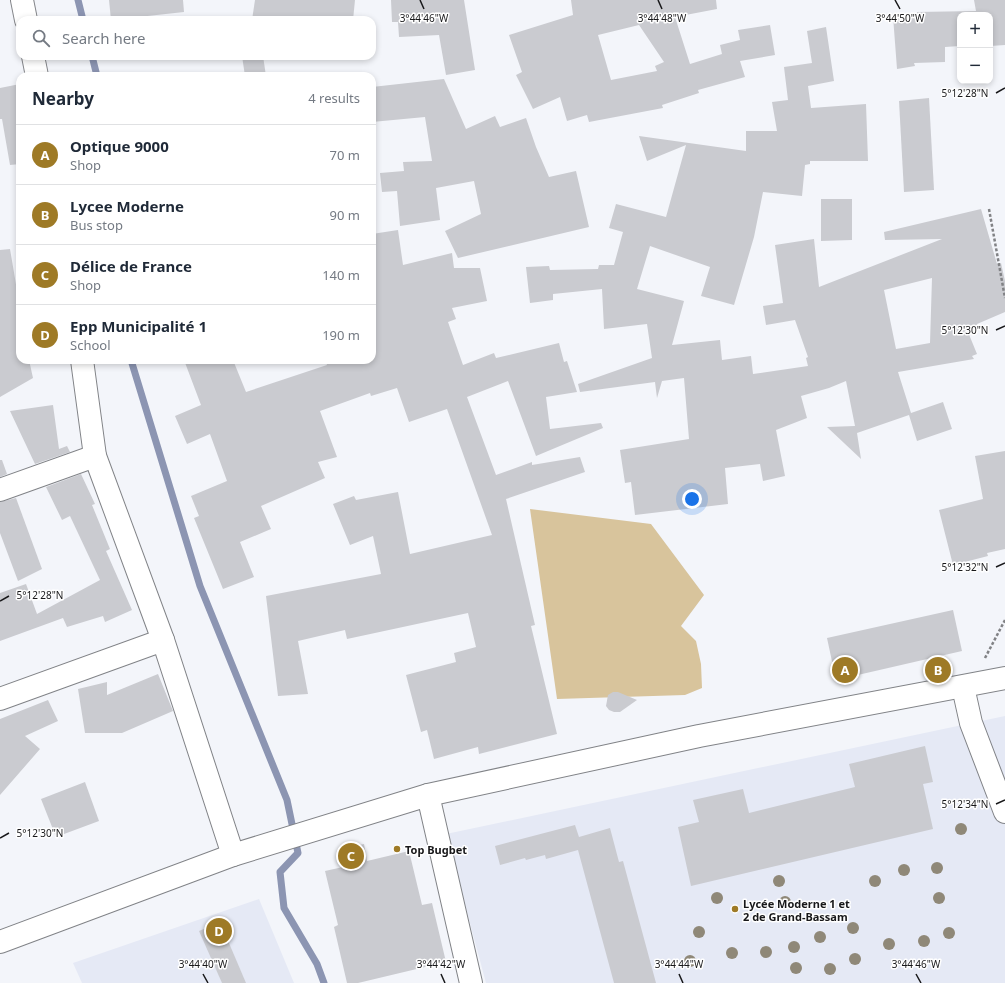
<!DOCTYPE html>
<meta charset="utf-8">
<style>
:root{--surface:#fff;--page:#f2f2f3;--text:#1f2937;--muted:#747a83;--line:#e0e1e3;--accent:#9e7a26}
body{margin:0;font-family:"Noto Sans",sans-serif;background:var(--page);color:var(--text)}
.controls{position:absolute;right:12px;top:12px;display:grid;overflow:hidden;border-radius:8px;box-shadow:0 2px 6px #0003}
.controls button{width:36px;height:36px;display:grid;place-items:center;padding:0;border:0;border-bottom:1px solid var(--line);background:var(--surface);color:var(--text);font:20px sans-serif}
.you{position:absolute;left:692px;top:499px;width:14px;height:14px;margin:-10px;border:3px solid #fff;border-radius:50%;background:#1a73e8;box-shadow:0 0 0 6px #1a73e833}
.badge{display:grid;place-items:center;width:26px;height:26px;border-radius:50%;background:var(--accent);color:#fff;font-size:13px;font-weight:700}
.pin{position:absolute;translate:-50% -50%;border:2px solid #fff;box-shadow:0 1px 4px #0006}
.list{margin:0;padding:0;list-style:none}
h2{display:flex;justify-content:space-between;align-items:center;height:52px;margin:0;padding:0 16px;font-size:17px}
h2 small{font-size:13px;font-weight:400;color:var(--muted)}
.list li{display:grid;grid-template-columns:26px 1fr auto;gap:12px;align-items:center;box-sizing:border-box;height:60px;padding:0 16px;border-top:1px solid var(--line)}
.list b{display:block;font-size:15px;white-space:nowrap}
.list p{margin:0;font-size:13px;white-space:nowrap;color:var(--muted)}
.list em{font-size:13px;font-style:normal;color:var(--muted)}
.icon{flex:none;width:22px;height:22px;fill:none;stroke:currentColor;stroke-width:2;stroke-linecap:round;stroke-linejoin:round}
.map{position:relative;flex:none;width:1005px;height:983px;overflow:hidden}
.search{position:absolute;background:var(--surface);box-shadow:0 2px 6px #0003;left:16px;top:16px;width:360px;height:44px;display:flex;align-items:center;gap:10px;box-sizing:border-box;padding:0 14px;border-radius:12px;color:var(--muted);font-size:15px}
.panel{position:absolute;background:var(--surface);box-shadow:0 2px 6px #0003;left:16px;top:72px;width:360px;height:292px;border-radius:12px}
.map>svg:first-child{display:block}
.built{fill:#e5e9f5}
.forest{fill:#d8c49c}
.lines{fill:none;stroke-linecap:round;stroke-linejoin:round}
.stream{stroke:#8c95b2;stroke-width:7}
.building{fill:#cacbd0;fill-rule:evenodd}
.minor-casing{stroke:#818387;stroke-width:24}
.path{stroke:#818285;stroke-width:2.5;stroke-dasharray:3 2;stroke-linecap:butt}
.minor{stroke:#fff;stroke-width:22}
.tree{fill:#8f8878}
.ticks{fill:none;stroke:#18181a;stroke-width:1.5}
.poi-dot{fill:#9e7a26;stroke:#fff;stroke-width:1.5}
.labels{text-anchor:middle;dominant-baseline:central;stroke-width:3;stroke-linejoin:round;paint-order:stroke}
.poi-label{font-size:11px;font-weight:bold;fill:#18181a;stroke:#fff;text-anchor:start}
.ticks-label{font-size:10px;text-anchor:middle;fill:#18181a;stroke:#fff;stroke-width:3;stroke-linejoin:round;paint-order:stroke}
</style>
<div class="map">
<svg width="1005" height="983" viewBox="0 0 1005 983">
<rect width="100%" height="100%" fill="#f3f5fa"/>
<g class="built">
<polygon points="1005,716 1005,983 486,983 446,834"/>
<polygon points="259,899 294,983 82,983 73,963"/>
</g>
<polygon class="forest" points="530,509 651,524 704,595 681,626 696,641 701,664 702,688 685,695 557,699"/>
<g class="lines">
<g class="stream">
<polyline points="78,0 83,20"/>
<polyline points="92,56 97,76"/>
<polyline points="131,360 200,586 287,800 298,853 280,872 284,908 317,964 324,983"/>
</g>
</g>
<g class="building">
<polygon points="109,0 183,0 184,12 111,20"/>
<polygon points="255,0 355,0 353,20 252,20"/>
<polygon points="391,0 464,0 475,70 446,75 439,35 399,37 398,22 392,22"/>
<path d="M571,0H716L717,9L675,17L690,64L722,54L720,45L740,40L738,30L770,25L775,55L740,61L745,77L698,90L699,93L662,105L663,108L589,122L587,115L567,121L560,97L533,109L516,75L522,72L509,35L573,15ZM639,25L664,62L655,66L657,71L611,80L598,35Z"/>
<polygon points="974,0 1005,0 1005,45 990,46 990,15 960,15 960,46 945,47 945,62 914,63 915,66 897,69 893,16 906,14 906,16 917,14 917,12 976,11"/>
<path d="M826,27L834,81L808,86L811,108L866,104L868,161H810V164L805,165L802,196L763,192L754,237L734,305L701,296L710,267L650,246L637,289L684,301L672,345L720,340L722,360L751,356L753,374L808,366L806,358L808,357L795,320L766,325L763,306L783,303L775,245L814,239L819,287L942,239L885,240L884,232L981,209L997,264L1001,263L1005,281V312L977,324L979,330L968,332L977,354L972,356L974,359L898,372L911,413L943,402L952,429L917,441L909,415L857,433L861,459L827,427L855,426L846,381L829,388L801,396L807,418L776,430L785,476L763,481L760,464L725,468L728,504L635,515L631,482L625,483L620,450L689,439L684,378L662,381L657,398L655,382L580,392L578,384L652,358L647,324L604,329L602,289L553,294V300L530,303L526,267L549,266L550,270L598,269L599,265H614L623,232L609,228L616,204L666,217L686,145L647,161L639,136L746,151V131H777L772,102L788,100L784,67L812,63L807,31ZM932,278L930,343L896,349L884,290Z"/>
<polygon points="242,56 263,56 266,76 245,76"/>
<polygon points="444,79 466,129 495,116 500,127 526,118 536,147 549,177 576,171 589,227 458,258 445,231 481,214 474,181 436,188 440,220 400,226 397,191 382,192 380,173 404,171 403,162 432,161 425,117 372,122 372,87"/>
<polygon points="20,84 20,164 10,165 2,119 0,119 0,88"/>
<polygon points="929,98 934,190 904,192 899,101"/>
<polygon points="821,199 852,199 852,240 821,241"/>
<polygon points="398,230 403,265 452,253 454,268 480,268 487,301 452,308 456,319 448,322 463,365 494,353 496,358 559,343 564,362 567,361 577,392 546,397 550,429 601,423 603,428 536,456 508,381 467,397 496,475 532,462 532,465 580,457 585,472 506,499 535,625 531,626 557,734 479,754 478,747 434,759 427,730 421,732 406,675 456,662 454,653 476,647 468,613 347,639 345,630 298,641 308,694 278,696 266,596 381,574 373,536 350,545 333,504 354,496 356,500 398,492 410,554 492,535 447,409 409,422 397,388 371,396 370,393 320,411 337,457 318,462 325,478 261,506 271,529 240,542 254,577 223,589 194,518 199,516 191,496 227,481 210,434 187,444 175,416 201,405 184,360 233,360 246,392 327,365 325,360 372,360 372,234"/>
<polygon points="10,249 20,308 20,360 29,360 33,378 0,397 0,250"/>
<polygon points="53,405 59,449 67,446 70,452 35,464 10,411"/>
<polygon points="1005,451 1005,549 987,553 988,556 953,565 939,510 983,499 975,456"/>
<polygon points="0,460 2,460 7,474 0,477"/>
<polygon points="81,474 95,504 92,505 110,549 106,551 132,610 105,622 103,616 67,627 63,618 0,641 0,593 26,584 37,614 100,580 70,516 62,520 46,487"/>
<polygon points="16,498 42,569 18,581 0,533 0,502"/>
<polygon points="953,610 962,651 836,680 827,638"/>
<polygon points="158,674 173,711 122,733 85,733 78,689 107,682 107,695"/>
<polygon points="613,692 618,692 637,700 620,712 614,712 609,710 606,706 608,695"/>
<polygon points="48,700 58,721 25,736 40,749 0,795 0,719"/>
<polygon points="925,746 933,782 923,784 933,829 691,886 678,827 699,822 693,800 743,789 749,813 855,787 849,764"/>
<polygon points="85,782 99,821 56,837 41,799"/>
<polygon points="575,825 579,837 610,828 619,862 623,861 656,983 614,983 578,850 546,859 545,855 526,860 525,858 500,865 495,846"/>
<polygon points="364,844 367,861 409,851 422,905 432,903 446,962 358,983 347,983 334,927 338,925 325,871 343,867 340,849"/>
<polygon points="220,922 246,983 222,983 199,931"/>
</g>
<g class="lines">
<defs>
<g id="minor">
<polyline points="22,0 26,20"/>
<polyline points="33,56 37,76"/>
<polyline points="82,360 95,456 163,640 233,855"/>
<polyline points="0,490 95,456"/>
<polyline points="963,687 971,723 1005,812"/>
<polyline points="0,699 163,640"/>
<polyline points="428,795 471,983"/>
<polyline points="0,942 233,855 428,795 699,736 1005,678"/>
</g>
</defs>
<use href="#minor" class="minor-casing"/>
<g class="path">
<polyline points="989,209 1005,298"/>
<polyline points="985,658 1005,620"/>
</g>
<use href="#minor" class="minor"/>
</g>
<g class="tree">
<circle cx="961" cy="829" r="6"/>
<circle cx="937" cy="868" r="6"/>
<circle cx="904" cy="870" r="6"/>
<circle cx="779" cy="881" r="6"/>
<circle cx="875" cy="881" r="6"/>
<circle cx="717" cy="898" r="6"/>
<circle cx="939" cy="898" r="6"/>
<circle cx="785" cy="902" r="6"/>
<circle cx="853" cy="928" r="6"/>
<circle cx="699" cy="932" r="6"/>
<circle cx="949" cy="933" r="6"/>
<circle cx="820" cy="937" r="6"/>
<circle cx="924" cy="941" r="6"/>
<circle cx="889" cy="944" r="6"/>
<circle cx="794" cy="947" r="6"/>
<circle cx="766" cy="952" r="6"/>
<circle cx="732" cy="953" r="6"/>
<circle cx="855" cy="959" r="6"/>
<circle cx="690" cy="961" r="6"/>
<circle cx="796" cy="968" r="6"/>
<circle cx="830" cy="969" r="6"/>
</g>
<path class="ticks" d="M420,0L424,9M658,0L662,9M895,0L900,9M996,93L1005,88M996,330L1005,326M996,567L1005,563M0,601L9,596M996,804L1005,800M0,838L9,833M203,974L208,983M441,974L445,983M679,974L683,983M916,974L921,983"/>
<g class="poi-dot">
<circle cx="397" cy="849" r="4"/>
<circle cx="735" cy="909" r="4"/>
</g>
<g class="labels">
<g class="poi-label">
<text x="405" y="849">Top Bugbet</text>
<text x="743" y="903">Lycée Moderne 1 et<tspan x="743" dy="13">2 de Grand-Bassam</tspan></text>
</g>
</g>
<g class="ticks-label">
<text x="424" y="22">3°44'46"W</text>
<text x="662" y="22">3°44'48"W</text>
<text x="900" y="22">3°44'50"W</text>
<text x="965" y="97">5°12'28"N</text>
<text x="965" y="334">5°12'30"N</text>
<text x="965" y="571">5°12'32"N</text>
<text x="40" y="599">5°12'28"N</text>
<text x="965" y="808">5°12'34"N</text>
<text x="40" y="837">5°12'30"N</text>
<text x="203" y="968">3°44'40"W</text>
<text x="441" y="968">3°44'42"W</text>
<text x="679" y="968">3°44'44"W</text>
<text x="916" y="968">3°44'46"W</text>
</g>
</svg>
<div class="controls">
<button>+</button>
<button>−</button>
</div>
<div class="you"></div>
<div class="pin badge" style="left:845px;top:670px">A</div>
<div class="pin badge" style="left:938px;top:670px">B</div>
<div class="pin badge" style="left:351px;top:856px">C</div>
<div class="pin badge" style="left:219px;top:931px">D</div>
<div class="search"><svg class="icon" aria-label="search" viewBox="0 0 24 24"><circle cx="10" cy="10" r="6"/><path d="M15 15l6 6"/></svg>Search here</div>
<section class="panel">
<h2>Nearby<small>4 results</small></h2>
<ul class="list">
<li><span class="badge">A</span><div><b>Optique 9000</b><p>Shop</p></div><em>70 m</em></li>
<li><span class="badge">B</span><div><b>Lycee Moderne</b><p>Bus stop</p></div><em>90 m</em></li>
<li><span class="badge">C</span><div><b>Délice de France</b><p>Shop</p></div><em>140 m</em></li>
<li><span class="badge">D</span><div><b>Epp Municipalité 1</b><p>School</p></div><em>190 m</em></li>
</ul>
</section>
</div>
